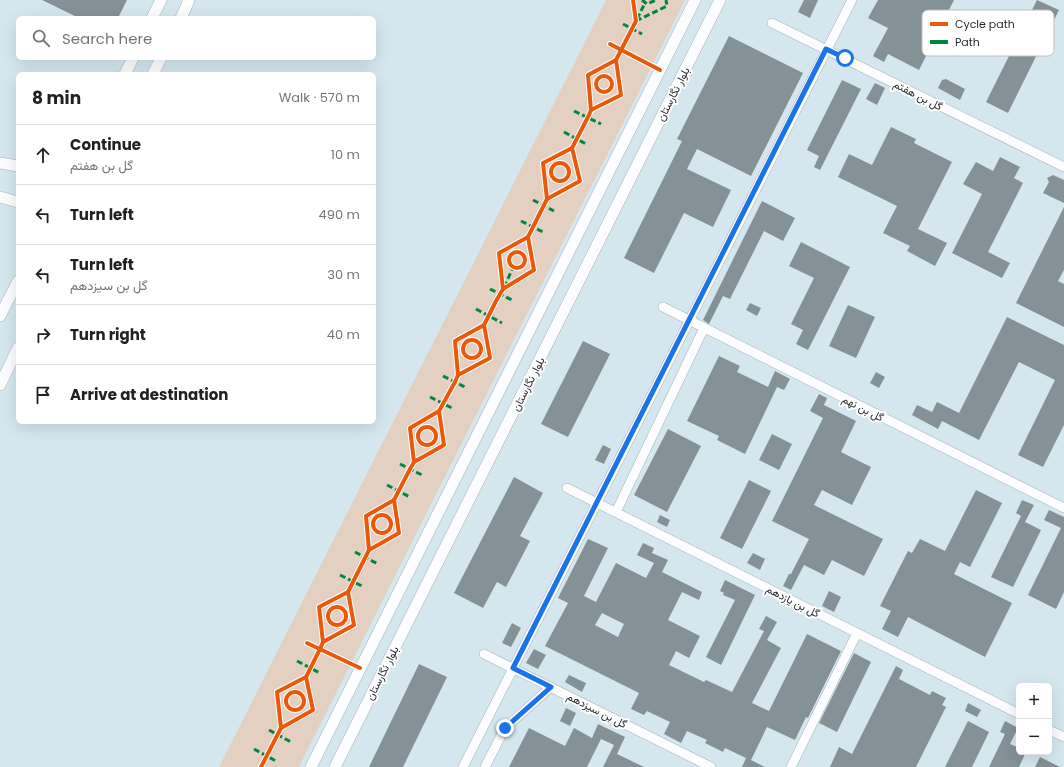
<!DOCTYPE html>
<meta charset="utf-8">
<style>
:root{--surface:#fff;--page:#f2f2f2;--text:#202124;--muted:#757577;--line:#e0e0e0}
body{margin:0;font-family:Poppins,Vazirmatn,sans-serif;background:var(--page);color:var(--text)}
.controls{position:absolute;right:12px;bottom:12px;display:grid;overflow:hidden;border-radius:6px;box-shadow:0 4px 16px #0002}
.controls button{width:36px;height:36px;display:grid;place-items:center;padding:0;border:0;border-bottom:1px solid var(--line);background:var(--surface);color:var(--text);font:20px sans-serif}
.stop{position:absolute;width:12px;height:12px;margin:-9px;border:3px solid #1a73e8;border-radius:50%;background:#fff}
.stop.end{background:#1a73e8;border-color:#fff;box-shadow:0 1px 4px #0008}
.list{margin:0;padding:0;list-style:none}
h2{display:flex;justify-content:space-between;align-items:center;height:52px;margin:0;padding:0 16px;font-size:17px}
h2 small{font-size:13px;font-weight:400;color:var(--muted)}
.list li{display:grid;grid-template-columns:26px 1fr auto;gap:12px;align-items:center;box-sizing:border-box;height:60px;padding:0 16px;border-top:1px solid var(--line)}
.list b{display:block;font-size:15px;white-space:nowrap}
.list p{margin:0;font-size:13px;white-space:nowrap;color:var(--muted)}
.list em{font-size:13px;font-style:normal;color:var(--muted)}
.icon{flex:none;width:22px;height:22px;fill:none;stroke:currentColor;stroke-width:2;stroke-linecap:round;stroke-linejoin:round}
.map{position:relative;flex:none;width:1064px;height:767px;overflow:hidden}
.search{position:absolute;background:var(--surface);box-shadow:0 4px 16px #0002;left:16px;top:16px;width:360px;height:44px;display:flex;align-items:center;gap:10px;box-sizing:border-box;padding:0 14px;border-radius:6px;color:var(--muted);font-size:15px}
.panel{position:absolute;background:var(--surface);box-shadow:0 4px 16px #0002;left:16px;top:72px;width:360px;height:352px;border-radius:6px}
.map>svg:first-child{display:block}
.built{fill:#d4e7ef;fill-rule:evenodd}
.green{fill:#e4d0c1}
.building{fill:#849297;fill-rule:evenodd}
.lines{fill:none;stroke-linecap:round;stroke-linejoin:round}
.minor-casing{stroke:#aab2b5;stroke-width:10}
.tertiary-casing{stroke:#aab2b5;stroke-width:12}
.minor{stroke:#fcfdfe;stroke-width:9}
.tertiary{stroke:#fcfdfe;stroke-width:11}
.quiet{stroke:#00873e;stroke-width:3;stroke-dasharray:6 3;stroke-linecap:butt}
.cycleway-casing{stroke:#fff;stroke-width:6}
.cycleway{stroke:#e8590c;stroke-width:4}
.route{stroke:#1a73e8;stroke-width:5}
.labels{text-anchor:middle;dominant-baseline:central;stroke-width:4;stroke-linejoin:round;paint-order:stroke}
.street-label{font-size:11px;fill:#1f2629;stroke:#fff}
.key{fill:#fff;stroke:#bcbebf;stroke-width:1}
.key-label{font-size:11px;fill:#1f2629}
</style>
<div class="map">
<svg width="1064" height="767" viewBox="0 0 1064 767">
<rect width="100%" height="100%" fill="#e9f2f6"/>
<path class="built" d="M0,0H1064V767H0ZM18,18H374V58H18ZM18,74H374V422H18ZM1019,686H1049V752H1019Z"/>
<polygon class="green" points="606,0 685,0 299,767 219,767"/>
<g class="building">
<polygon points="42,0 127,0 118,18 79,18"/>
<polygon points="804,0 818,0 810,18 798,12"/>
<polygon points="878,0 954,0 919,70 888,54 884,62 873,56 888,28 868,18"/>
<polygon points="1037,0 1059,10 1008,113 986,102"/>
<polygon points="729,36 803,73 751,176 697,149 687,169 731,190 713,227 684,213 654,273 624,258 682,141 677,139"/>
<polygon points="946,79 965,89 960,100 938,88 942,80"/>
<polygon points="842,80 861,89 820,170 814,167 819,156 807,150"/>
<polygon points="875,83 885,88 877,105 866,99"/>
<polygon points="891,127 916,139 914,143 952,162 918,229 947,243 935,266 907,251 910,246 883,233 897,206 838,177 849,154 872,165"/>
<polygon points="1000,157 1020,167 1014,178 1023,183 988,252 1010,263 1002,278 952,253 982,194 963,184 976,162 993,171"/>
<polygon points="1053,175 1064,180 1064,203 1043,193 1049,182 1047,178"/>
<polygon points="762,201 795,218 783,241 764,231 730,299 723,296 709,324 703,320"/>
<polygon points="1064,207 1064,270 1058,281 1064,284 1064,327 1016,303"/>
<polygon points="801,242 850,267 808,350 796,344 803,330 791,324 814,278 789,266"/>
<polygon points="750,303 761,308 757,316 746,310"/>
<polygon points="848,305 875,317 856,358 829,346"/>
<polygon points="1007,317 1064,345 1064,425 1043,467 1018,455 1055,380 1019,362 979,440 942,421 938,429 912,415 917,405 932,412 937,402 959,413"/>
<polygon points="583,341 610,354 568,437 541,424"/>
<polygon points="719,356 740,366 737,372 768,387 775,371 790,379 784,390 777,387 745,454 717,440 719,436 687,421"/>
<polygon points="876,372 885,377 879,388 870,383"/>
<polygon points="819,394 827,398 824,405 856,421 841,452 871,467 852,505 822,490 814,505 883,539 864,576 832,560 824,575 804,565 791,590 783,586 789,574 791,574 809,539 772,521 823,418 810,411"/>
<polygon points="668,429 701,446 667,512 634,495"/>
<polygon points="772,434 792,444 779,470 759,460"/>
<polygon points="603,445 611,449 604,464 595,460"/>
<polygon points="514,477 543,493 520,536 530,541 506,587 497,582 483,608 454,593"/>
<polygon points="749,480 771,491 742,549 720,538"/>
<polygon points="976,490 1002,503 970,567 960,562 954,574 1012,603 985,657 908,617 898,637 882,629 891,611 880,606 908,551 912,553 920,539 945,551"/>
<polygon points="1022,500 1034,505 1025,522 1041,530 1013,587 991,577 1021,516 1016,513"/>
<polygon points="1049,510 1064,517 1064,592 1056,609 1028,595 1061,528 1044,520"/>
<polygon points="660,515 670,520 667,527 657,522"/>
<path d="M588,539L608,548L584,596L596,602L616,563L646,578L654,563L637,555L643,543L654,548L652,553L668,560L662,572L702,592L699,600L682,592L668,620L700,636L689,658L676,651L669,665L704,682L706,680L732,692L764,631L759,629L766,616L777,622L767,640L781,648L752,703L769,711L807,634L841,651L808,718L806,717L795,740L767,727L751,760L765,767H742L746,758L725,748L723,752L705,743L707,740L687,731L681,743L664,734L670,722L647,711L644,715L631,709L639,693L545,646L568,603L558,598ZM602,613L624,624L618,637L595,625Z"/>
<polygon points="753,553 765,559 760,570 747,563"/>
<polygon points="725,580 755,595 721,665 706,657 735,600 723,595 724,593 720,591"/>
<polygon points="829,591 841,597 834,612 822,606"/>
<polygon points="512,623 521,628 511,647 502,643"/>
<polygon points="534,649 546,655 538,669 526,663"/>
<polygon points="854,653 871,662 837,732 819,723"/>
<polygon points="419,664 447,677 403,767 369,767"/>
<polygon points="896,666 903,670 899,679 930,695 932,691 946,698 942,705 946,707 916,767 830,767 839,747 852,754"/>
<polygon points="569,675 586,683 582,692 565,682"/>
<polygon points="968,703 981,710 977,717 965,711"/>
<polygon points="566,708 576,713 570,726 560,721"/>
<polygon points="968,721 989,732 972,767 945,767"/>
<polygon points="1005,721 1018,728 1010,744 1019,748 1019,752 1026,752 1019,767 989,767 1005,734 1000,732"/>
<polygon points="598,724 625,737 617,754 644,767 603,767 614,745 601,739 587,767 509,767 529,728 565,746 574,728 592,738"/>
<polygon points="1040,757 1060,767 1035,767"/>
</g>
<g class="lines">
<defs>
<g id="minor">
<polyline points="772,23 1064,167"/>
<polyline points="663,307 1064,508"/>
<polyline points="567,488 1019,714"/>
<polyline points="616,512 704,328"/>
<polyline points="484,654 711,767"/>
<polyline points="1049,730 1064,737"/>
<polyline points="463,767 852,0"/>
<polyline points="485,767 505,728 551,687"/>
<polyline points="791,767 857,633"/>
</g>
<g id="tertiary">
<polyline points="152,18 161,0"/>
<polyline points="181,18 189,0"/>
<polyline points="125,74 133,58"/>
<polyline points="153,74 161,58"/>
<polyline points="0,163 18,166"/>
<polyline points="0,197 18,202"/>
<polyline points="0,316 18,281"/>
<polyline points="0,385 18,348"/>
<polyline points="311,767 695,0"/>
<polyline points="335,767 720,0"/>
</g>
</defs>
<use href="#minor" class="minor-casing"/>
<use href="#tertiary" class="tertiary-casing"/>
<use href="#minor" class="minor"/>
<use href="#tertiary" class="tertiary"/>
<g class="quiet">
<polyline points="642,0 647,4 656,0"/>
<polyline points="637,19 645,3"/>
<polyline points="636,21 667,6 666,0"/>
<polyline points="623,24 642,34"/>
<polyline points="574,111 601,124"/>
<polyline points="564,132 586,144"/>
<polyline points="533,200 554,211"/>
<polyline points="521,221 543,232"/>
<polyline points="504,287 513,268"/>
<polyline points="490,289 512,300"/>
<polyline points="476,309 502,323"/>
<polyline points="443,376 467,388"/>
<polyline points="430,397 454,409"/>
<polyline points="400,464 422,475"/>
<polyline points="387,485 410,497"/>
<polyline points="355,552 378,564"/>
<polyline points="340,575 364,587"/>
<polyline points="297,661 320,673"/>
<polyline points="269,730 291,742"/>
<polyline points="254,749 276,761"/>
</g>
<defs>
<g id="cycleway">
<polyline points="610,44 660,70"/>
<circle cx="604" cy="84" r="8"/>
<polyline points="591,110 621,95 616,60"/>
<circle cx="560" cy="172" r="9"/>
<polyline points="547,199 580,181 572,148"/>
<circle cx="517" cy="260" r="8"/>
<polyline points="503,289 534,270 528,237"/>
<circle cx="472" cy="349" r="9"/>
<polyline points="458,375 490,358 484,325"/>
<circle cx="427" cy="436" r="9"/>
<polyline points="414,462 444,445 439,411"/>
<circle cx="382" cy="524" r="9"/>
<polyline points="369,550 399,533 394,500"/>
<circle cx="337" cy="616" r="9"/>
<polyline points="323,642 354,625 348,592"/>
<polyline points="307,643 360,668"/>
<circle cx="295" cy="701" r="9"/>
<polyline points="281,728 313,710 306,677"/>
<polyline points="261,767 281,728 277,692 306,677 320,649 323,642 319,607 348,592 369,550 366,516 394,500 410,469 414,462 410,428 439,411 455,382 458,375 455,341 484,325 496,301 503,289 499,253 528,237 547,199 543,163 572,148 588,117 591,110 588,75 616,60 636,21 633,0"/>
</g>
</defs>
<use href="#cycleway" class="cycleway-casing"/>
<use href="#cycleway" class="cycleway"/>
</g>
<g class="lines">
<polyline class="route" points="505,728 551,687 513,668 826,49 845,58"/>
</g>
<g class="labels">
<g class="street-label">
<text transform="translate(673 94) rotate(-63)">بلوار نگارستان</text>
<text transform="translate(918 95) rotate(27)">گل بن هفتم</text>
<text transform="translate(528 384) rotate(-63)">بلوار نگارستان</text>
<text transform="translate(863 408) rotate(27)">گل بن نهم</text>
<text transform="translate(793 601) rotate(27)">گل بن یازدهم</text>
<text transform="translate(382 673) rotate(-63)">بلوار نگارستان</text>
<text transform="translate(597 710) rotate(27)">گل بن سیزدهم</text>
</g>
</g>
<rect x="922" y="10" width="132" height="46" rx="6" class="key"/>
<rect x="930" y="22" width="18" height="4" fill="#e8590c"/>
<rect x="930" y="40" width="18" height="4" fill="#00873e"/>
<g class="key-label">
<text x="955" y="28">Cycle path</text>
<text x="955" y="46">Path</text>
</g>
</svg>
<div class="controls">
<button>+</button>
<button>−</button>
</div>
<div class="stop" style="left:845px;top:58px"></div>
<div class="stop end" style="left:505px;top:728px"></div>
<div class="search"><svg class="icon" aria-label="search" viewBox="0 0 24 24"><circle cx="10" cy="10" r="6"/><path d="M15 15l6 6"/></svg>Search here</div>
<section class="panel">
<h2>8 min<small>Walk · 570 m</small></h2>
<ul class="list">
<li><svg class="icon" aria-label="ahead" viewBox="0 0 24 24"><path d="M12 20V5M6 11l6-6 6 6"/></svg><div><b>Continue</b><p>گل بن هفتم</p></div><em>10 m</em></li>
<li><svg class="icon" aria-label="left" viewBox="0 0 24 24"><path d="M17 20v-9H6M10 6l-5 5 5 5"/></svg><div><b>Turn left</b></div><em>490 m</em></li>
<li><svg class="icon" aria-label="left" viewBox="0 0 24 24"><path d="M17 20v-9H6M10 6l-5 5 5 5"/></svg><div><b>Turn left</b><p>گل بن سیزدهم</p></div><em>30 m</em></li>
<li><svg class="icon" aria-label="right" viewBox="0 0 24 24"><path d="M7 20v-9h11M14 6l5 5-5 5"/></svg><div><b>Turn right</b></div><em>40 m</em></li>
<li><svg class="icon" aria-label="arrive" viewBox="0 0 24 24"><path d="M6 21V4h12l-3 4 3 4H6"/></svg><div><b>Arrive at destination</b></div></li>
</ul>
</section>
</div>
